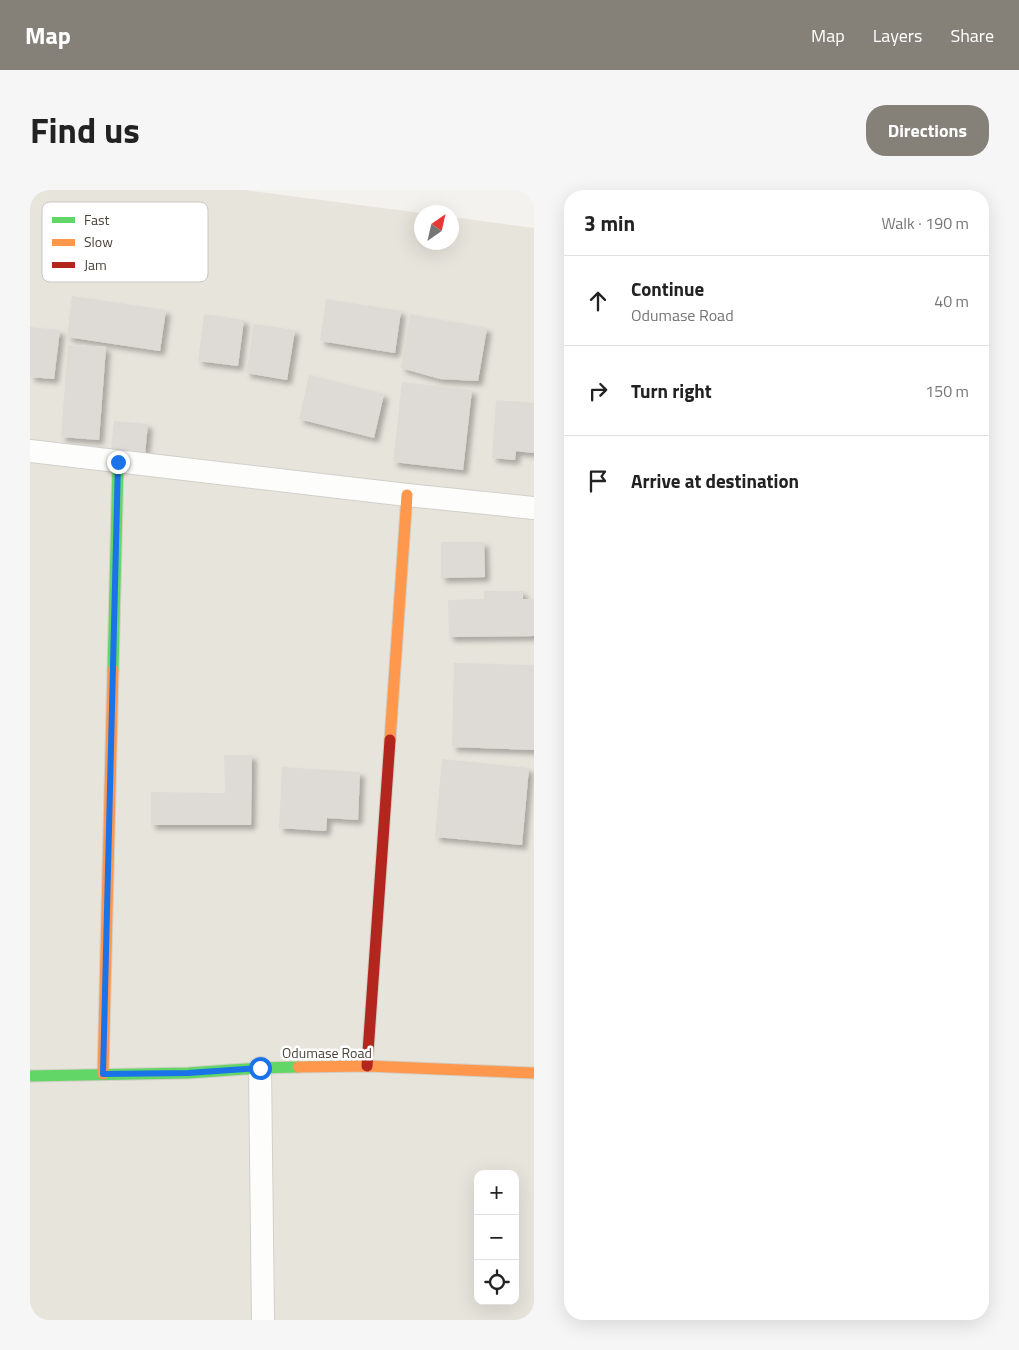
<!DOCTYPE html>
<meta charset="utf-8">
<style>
:root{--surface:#fff;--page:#f6f6f6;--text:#222;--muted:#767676;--line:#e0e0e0;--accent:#868178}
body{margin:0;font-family:"Titillium Web",sans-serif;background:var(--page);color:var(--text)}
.controls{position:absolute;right:15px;bottom:15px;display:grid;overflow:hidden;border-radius:10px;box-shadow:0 5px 20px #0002}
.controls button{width:45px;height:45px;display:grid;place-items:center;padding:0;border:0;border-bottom:1px solid var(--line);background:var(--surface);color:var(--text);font:25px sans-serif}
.compass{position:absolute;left:384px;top:15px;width:45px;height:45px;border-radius:50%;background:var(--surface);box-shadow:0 5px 20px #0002;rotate:34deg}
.stop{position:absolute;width:15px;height:15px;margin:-11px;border:4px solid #1a73e8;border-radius:50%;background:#fff}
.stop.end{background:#1a73e8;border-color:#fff;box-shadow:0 1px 5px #0008}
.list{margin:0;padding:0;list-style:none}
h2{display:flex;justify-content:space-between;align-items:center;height:65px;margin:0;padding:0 20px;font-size:21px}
h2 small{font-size:16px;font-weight:400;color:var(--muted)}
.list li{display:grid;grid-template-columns:32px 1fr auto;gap:15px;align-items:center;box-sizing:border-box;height:90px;padding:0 20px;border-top:1px solid var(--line)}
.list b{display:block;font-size:19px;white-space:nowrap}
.list p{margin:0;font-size:16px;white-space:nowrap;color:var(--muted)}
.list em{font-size:16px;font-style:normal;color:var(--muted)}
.icon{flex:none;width:28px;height:28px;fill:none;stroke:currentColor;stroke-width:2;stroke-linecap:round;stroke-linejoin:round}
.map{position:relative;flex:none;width:504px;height:1130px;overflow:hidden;border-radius:20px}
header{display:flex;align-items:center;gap:30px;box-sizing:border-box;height:70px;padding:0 25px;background:var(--accent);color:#fff}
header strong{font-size:24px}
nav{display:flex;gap:28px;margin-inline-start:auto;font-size:18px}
.intro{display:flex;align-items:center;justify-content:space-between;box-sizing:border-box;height:120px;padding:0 30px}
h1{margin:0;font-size:35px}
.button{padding:12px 22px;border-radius:20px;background:var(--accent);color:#fff;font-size:18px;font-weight:700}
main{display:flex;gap:30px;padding:0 30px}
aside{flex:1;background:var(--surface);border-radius:20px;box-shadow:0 5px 20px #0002}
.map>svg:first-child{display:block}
.residential{fill:#e7e4dc;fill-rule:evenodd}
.building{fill:#dedbd6;filter:url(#shadow)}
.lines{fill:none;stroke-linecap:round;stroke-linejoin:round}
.street-casing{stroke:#d2d0cb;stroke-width:24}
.fast-casing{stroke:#d3cfc5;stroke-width:13}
.slow-casing{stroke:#d3cfc5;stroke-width:13}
.jam-casing{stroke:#d3cfc5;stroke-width:13}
.street{stroke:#fdfdfc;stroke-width:22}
.fast{stroke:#63d668;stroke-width:11}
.slow{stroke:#ff974d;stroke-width:11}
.jam{stroke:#b3261e;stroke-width:11}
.route{stroke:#1a73e8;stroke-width:6}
.labels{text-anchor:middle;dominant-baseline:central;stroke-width:5;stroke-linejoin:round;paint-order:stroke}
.street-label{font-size:14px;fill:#4b4439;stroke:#fff}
.key{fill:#fff;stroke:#c9c7c4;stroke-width:1}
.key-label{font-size:14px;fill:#4b4439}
</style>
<header>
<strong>Map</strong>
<nav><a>Map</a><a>Layers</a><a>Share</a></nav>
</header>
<div class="intro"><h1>Find us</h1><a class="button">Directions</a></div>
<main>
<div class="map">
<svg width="504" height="1130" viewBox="0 0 504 1130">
<defs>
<filter id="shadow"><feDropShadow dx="4.5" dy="4.5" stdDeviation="2.5" flood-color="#0004"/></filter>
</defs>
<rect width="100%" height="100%" fill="#f4f2ee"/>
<path class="residential" d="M0,0H215L391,23L392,52H422V27L504,38V1130H0ZM448,984H485V1111H448Z"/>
<g class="building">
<polygon points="42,106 136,120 130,161 37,147"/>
<polygon points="296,109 371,121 365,163 290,151"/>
<polygon points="174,124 214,130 208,176 168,171"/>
<polygon points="380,124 457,138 448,191 410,189 371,178"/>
<polygon points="224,134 265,140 257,190 216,183"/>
<polygon points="0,137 30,140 24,189 0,187"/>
<polygon points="38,155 76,157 69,250 31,247"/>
<polygon points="279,185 354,204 344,248 269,229"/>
<polygon points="372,192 442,200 433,280 363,272"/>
<polygon points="466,210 504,213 504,263 486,261 485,270 462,268"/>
<polygon points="84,231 118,234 115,264 81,260"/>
<polygon points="411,352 454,352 455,387 411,388"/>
<polygon points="454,401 493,401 493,409 504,409 504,446 419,447 418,410 454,409"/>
<polygon points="424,473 504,475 504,560 422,557"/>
<polygon points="194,565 222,565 221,635 121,635 121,602 195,603"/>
<polygon points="412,569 499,578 492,655 405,647"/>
<polygon points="252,577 330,582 328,630 297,628 296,641 249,638"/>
</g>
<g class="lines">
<defs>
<g id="street">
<polyline points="0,261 377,305 504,318"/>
<polyline points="230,878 233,1130"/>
</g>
<g id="fast">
<polyline points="83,480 88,272"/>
<polyline points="0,886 158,883 230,878 268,877"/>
</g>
<g id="slow">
<polyline points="360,550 377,305"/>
<polyline points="268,877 337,876 504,883"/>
<polyline points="73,884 83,480"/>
</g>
<polyline id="jam" points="337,876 360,550"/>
</defs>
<use href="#street" class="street-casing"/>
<use href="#fast" class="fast-casing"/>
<use href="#slow" class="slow-casing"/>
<use href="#jam" class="jam-casing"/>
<use href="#street" class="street"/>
<use href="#fast" class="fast"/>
<use href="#slow" class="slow"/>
<use href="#jam" class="jam"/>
</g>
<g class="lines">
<polyline class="route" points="88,272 73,884 158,883 230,878"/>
</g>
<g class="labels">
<g class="street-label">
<text x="297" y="862">Odumase Road</text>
</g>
</g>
<rect x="12" y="12" width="166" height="80" rx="8" class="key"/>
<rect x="22" y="27" width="23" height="6" fill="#63d668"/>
<rect x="22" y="49" width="23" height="7" fill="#ff974d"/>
<rect x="22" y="72" width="23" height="6" fill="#b3261e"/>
<g class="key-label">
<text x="54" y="35">Fast</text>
<text x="54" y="57">Slow</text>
<text x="54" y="80">Jam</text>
</g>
</svg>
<div class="controls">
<button>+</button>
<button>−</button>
<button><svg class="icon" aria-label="locate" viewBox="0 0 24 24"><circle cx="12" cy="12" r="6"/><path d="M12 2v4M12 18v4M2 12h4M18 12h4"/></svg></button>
</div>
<svg class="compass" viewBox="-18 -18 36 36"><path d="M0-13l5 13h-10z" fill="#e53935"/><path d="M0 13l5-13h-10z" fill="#767676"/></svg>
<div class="stop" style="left:230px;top:878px"></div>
<div class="stop end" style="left:88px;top:272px"></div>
</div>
<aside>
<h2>3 min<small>Walk · 190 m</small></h2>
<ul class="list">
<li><svg class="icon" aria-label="ahead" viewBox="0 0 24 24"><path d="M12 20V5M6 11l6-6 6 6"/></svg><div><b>Continue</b><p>Odumase Road</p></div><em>40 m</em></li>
<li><svg class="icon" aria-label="right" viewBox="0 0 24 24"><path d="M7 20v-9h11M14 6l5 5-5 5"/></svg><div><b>Turn right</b></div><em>150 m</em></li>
<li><svg class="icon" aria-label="arrive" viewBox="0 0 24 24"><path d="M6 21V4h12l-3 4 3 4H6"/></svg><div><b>Arrive at destination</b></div></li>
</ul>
</aside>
</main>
